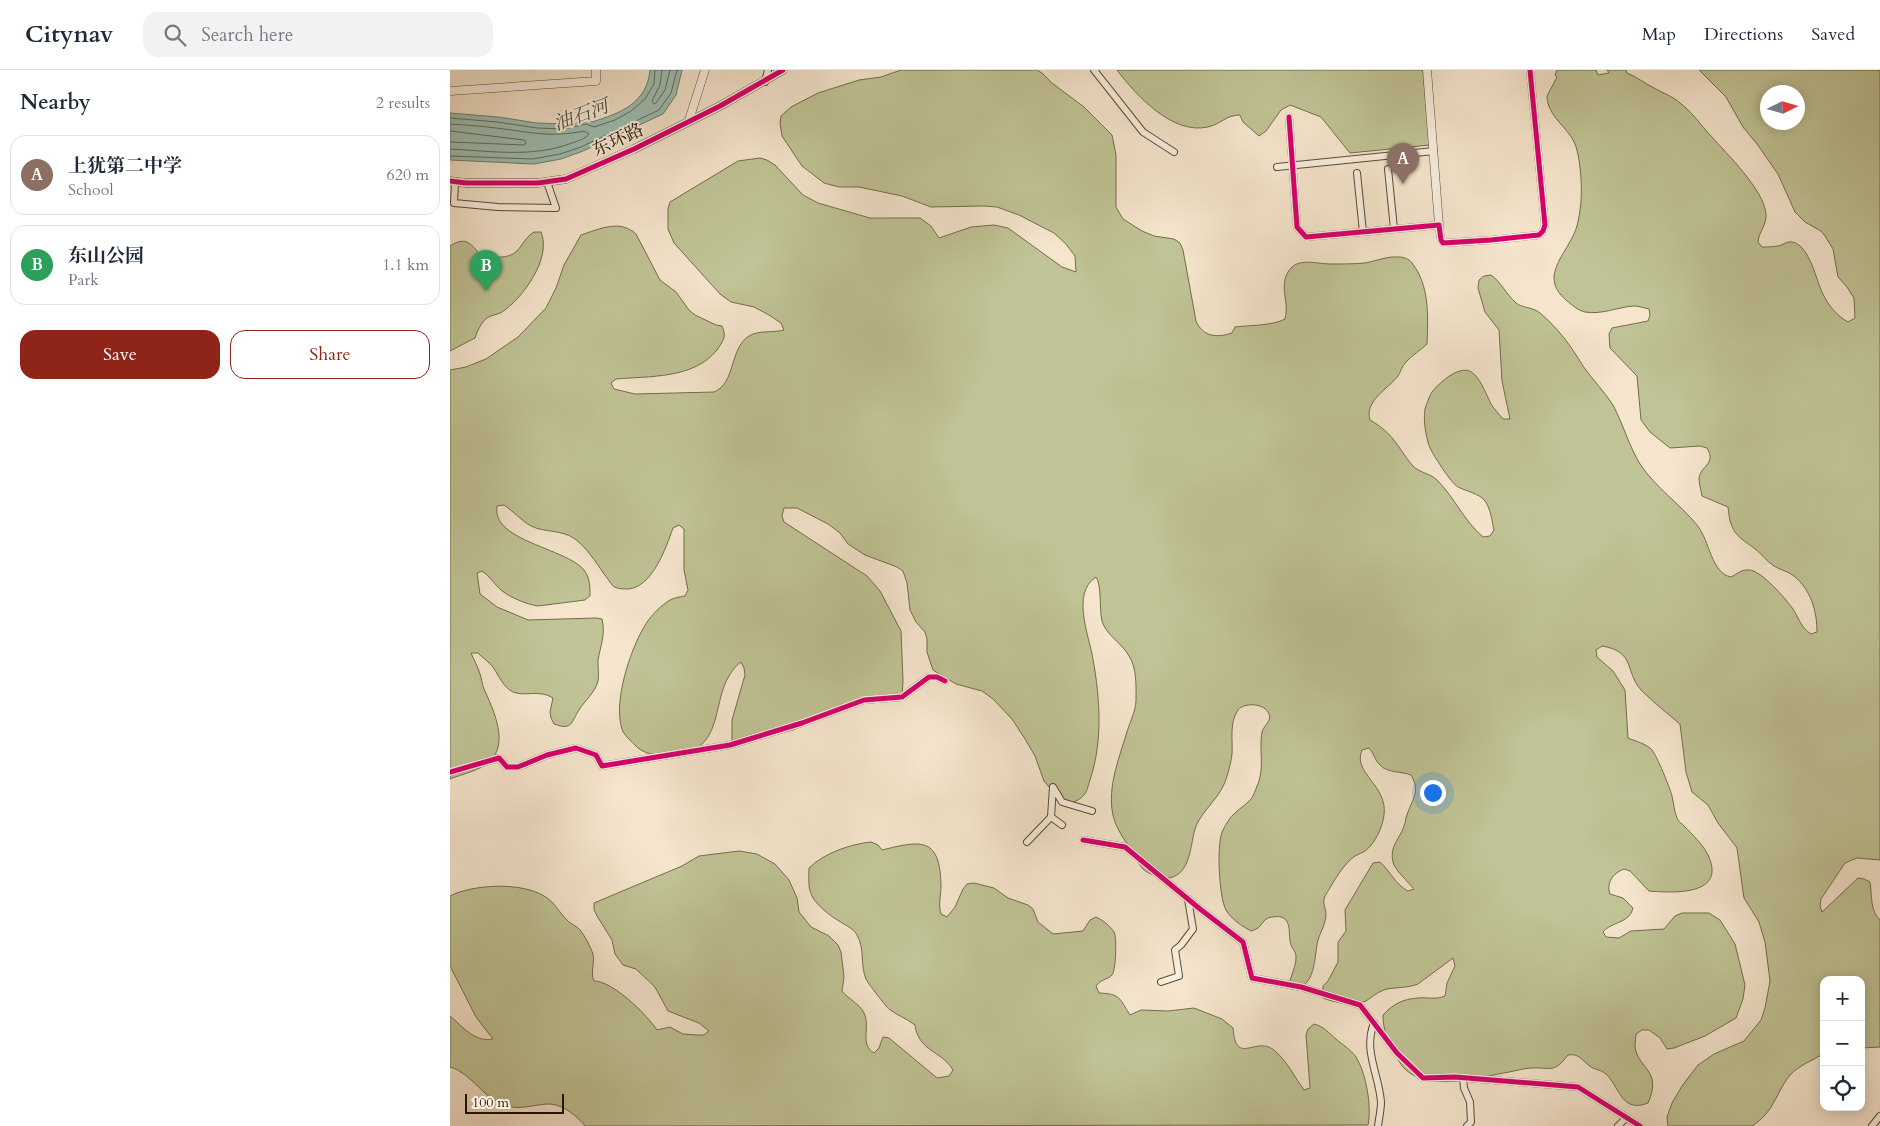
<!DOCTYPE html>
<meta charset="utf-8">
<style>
:root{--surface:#fff;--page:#f2f2f3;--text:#1f2937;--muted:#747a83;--line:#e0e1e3;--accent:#8f2418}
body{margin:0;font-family:Cardo,"Noto Serif SC",serif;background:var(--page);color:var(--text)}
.controls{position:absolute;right:15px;bottom:15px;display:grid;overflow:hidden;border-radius:10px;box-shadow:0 2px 12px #0003}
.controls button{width:45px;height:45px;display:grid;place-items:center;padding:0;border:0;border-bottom:1px solid var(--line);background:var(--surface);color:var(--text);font:25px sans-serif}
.compass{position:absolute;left:1310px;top:15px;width:45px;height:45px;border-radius:50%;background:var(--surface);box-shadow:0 2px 12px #0003;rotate:85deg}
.scale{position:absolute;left:15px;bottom:12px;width:99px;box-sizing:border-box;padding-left:5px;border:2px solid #281600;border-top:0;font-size:14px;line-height:18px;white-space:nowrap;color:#281600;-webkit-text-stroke:4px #f8eede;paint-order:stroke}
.you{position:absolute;left:982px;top:722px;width:18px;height:18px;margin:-12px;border:4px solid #fff;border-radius:50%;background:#1a73e8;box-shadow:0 0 0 8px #1a73e833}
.badge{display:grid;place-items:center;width:32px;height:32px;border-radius:50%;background:var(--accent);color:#fff;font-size:16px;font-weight:700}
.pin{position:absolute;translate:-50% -41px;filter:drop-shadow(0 1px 2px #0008)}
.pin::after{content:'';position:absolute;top:26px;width:18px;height:15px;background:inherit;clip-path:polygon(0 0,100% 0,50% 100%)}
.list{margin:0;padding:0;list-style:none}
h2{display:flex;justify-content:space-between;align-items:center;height:65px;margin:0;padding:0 20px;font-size:21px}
h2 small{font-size:16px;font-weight:400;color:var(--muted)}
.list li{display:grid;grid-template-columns:32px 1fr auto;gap:15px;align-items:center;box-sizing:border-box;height:80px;margin:0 10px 10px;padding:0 10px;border:1px solid var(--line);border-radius:15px}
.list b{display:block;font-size:19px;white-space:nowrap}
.list p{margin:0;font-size:16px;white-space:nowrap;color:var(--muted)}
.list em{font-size:16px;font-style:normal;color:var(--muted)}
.actions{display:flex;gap:10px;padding:15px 20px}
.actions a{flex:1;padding:11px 0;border:1px solid var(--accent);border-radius:15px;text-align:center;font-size:18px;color:var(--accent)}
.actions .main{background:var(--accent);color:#fff}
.icon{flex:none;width:28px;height:28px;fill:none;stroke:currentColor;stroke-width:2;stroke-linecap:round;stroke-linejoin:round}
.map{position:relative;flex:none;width:1430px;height:1056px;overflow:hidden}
header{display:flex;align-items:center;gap:30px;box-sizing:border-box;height:70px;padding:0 25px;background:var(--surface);border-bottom:1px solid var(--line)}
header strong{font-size:24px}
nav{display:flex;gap:28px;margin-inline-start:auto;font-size:18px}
.search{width:350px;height:45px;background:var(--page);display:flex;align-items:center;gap:12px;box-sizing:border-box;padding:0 18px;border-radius:15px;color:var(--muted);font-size:19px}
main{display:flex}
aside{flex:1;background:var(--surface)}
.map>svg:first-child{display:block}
.green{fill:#c0c395;stroke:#746c4a;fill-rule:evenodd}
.water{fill:#9dbfb4;stroke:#6e7b6c}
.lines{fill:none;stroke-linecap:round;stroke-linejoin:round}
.shore{stroke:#626a5a;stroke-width:1}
.minor-casing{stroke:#5b4a33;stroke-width:8}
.tertiary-casing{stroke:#5b4a33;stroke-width:9}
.minor{stroke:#f8eede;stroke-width:6}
.tertiary{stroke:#f8eede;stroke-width:8}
.cycleway-casing{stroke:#f8eede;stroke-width:8}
.cycleway{stroke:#d6006c;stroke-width:5}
.labels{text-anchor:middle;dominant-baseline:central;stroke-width:4;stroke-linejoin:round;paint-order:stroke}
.street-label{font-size:18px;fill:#281600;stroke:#f8eede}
.water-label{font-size:19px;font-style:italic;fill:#51513f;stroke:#f8eede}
</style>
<header>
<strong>Citynav</strong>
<div class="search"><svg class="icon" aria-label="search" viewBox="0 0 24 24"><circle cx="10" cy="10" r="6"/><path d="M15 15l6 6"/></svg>Search here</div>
<nav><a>Map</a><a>Directions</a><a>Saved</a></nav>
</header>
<main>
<aside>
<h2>Nearby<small>2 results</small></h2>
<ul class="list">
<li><span class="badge" style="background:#8d6e63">A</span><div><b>上犹第二中学</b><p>School</p></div><em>620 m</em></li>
<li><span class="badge" style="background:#2e9e5b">B</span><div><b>东山公园</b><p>Park</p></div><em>1.1 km</em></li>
</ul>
<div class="actions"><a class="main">Save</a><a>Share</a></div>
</aside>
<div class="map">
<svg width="1430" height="1056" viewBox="0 0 1430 1056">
<rect width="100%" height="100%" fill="#f5e5cd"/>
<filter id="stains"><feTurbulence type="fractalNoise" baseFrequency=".004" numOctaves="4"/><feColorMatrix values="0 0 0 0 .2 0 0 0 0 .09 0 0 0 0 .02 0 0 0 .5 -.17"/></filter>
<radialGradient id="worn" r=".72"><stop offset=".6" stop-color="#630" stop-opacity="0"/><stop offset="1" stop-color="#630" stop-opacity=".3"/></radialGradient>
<g class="green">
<path d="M451,0H587L592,3L602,13L634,37L662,65L666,85V137L673,149L692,161L704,166L724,169L730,173L733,180L746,251C753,267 767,268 782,263L785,257C800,255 822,256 835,249C840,231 827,214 841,198C850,188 868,194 881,194C892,194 904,194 915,193C926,191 937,186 949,187C954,187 959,189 962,193C980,216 978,247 977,274C970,281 962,285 956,292C952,296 951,301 948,306C938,319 914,331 920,350C944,364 946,375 962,395C969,403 980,403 987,410C1005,428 1014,451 1033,467L1040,466L1044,460C1042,452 1041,439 1035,431C1030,424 1016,421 1008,417C1001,413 986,389 981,380C976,370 973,350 975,339C977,333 979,327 982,322C990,312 1012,292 1024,304C1032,312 1036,324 1041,334C1044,339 1049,344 1053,349H1060L1052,311L1049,260L1035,242L1028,218L1029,210L1034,206L1041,205C1051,212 1056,224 1066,233C1072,238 1083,237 1090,243C1108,258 1121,276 1133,296C1142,309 1154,321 1163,335C1173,354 1179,376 1190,394C1206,418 1230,434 1247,455C1260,471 1261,503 1281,507C1287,504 1292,499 1299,500C1311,500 1336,529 1343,539C1349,548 1351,558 1361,564L1367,562C1367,541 1361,520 1344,506C1338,501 1330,500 1324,496C1316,491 1311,483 1304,478C1296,472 1285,466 1282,456C1279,451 1279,443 1278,437L1252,426C1251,420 1249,414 1249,409C1250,395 1267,395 1257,378L1250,376L1220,378L1200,362L1191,350L1187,306L1160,278L1159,264L1162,258L1198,251L1200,245L1199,239C1194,238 1189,236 1184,236C1168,237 1151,245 1135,242C1127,240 1122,235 1116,230C1087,205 1119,183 1127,156C1131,140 1132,125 1131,108C1130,97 1129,84 1125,74C1118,57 1097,46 1097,26L1107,7L1105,5L1107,0H1146L1148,5L1159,3L1157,0H1176L1177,3C1187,7 1194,13 1204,18C1213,23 1222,26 1230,33C1243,43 1250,54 1261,66C1277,84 1314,120 1316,144C1317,155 1309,161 1308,172L1312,177C1317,177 1323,177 1328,176C1333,175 1337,171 1342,172C1360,175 1366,211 1373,224C1378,235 1387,246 1398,252L1405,248L1404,228L1397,217L1388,207L1383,179L1375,166L1371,161L1355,152L1345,142L1328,104L1307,74L1293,57L1276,27L1249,0H1430V790L1407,788L1395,793L1371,829L1370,836L1372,842L1408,808L1414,809L1420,812C1422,825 1420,841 1430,850V977L1411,978V910H1374V983C1364,990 1348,996 1340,1005C1325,1024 1325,1041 1302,1056H1218L1217,1047L1222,1033L1232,1016L1248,995L1264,984L1294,971L1311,950L1315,938L1320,911L1315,872L1309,852L1294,828L1287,778L1268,753L1258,735L1242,722L1236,702L1230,654C1217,643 1203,632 1191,620C1174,600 1186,582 1152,576L1146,580L1147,587L1163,601L1175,620L1178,668C1185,671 1197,674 1202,680C1207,686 1220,718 1222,726C1224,734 1224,741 1227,748C1229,753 1232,753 1235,757C1242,764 1253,775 1257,783C1279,826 1224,823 1199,821L1180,801L1174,799C1163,803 1156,813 1160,824L1173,828L1183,838C1179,854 1162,851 1153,862L1156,867L1169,868L1181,861L1214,859L1225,846L1232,843H1259L1270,850L1285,874L1295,915L1293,929L1286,948L1255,966L1224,978L1217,979L1210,968L1199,960H1192L1186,964C1186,967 1185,972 1185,976C1187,999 1213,999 1198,1033C1173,1043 1170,1020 1158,1006C1153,1000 1146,1000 1141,997C1132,991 1130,983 1118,985C1103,1004 1102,997 1082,998C1074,998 1066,1001 1059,1002C1030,1007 980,1022 956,1000C951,996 948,989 945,984C937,971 933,959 933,945C943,934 953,929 968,928C977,927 986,930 995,926L997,913L1005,896L1003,888L968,914C958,918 948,917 937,919C929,921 923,926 916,931C906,936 884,933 873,928V916L878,911L888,892V872L896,861L895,840L923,793L930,792C940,801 946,815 958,821L964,819C959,813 944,799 943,792C939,776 950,769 954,756C956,752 955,748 957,745C962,729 971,722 961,705C951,701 937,703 930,695C925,691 924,683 919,678L912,680C902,703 938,715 934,745C933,756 925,774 915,781C912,783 908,784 905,786C895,793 887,806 881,816C879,820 875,825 874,829C873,834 876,840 876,844C876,853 871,861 868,870C864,887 866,918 843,919L839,914C841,906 846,896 846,888C846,882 844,881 842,877C836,867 846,843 822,847C811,848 814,858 801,861C792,856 781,849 776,840C769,828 766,772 773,760C776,754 780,747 785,743C790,738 799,733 803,726C805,722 807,716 809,711C814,695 809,678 812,662C814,655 822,651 819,644C815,633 794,632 788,640C779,653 783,670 782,684C781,693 778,704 775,712C769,728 753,740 746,756C740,772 742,804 719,808C712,809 698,804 693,799C689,795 687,789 684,785C677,773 668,762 664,749C656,722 668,691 676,665C679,654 686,641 686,630C686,616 687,598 679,586C672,573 656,565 652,551C649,538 652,516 646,507C621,523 639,566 643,589C650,629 653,671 640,710C638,716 637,723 632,727C629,730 623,732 619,735L612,732L594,711L585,686L575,669L562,649L543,629L532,621L506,614L483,600L477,582V569L475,562L466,552L460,540L457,513L453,501L447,497L415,485L398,474L390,463L378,454L347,438H334L332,446L334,452L417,506L430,521L451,561L453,611L452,625L386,638L343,660L287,674L282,671V650L295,605L294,598L291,592C285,596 283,600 279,606C264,630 271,669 241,681C234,683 225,683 218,684C206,686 192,684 184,674C180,670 174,665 172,659C163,632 180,581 194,557C199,548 208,538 217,532C222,528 229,527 235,526L238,520L234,500V459L229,455L223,458C216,477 203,517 178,519C173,519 167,519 163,516C160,513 157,507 154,504C146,492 136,477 125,469C111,459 95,463 81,456C72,451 63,441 54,435L47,436C41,471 116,478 134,500C140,508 140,516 140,526L135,530L88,536C76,534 61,528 51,520C44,514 40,506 32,501L27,503L30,524L47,537L78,550L146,548L152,549C156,565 150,576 148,591C148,598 149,605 148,611C145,623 135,630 129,640C121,652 123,661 104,654L101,648L100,642L103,628C89,619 75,627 63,622C53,617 49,606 43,597C39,592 33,588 28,583H21C24,590 28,597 30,604C32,609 32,615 34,619C43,639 60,674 39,692C29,701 12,704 0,709V300L16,297L36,289L68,267L96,238L106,218L114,195L131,165C149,159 170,149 186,164L210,210L226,222L239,240L245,245L266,255L272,256C277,267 273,271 267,280C244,309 199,306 166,309L161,313L164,319L185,324L264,322C286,313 279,279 299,266C308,260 323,263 334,260L331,253L319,245L304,237L281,232L270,224L224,173L218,159V139L220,132L288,91L310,88L317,90L325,95L353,125L368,133L420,148H470L481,156L489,168L521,157L544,155L558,158L612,197L626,202L625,186L616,174L604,163L569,145L547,137L534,136L481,137L452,126L409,117H389L374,113L352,96L332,66L330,53L331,46L341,37L368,23L409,10L431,7ZM1318,22H1348V52H1318Z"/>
<path d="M667,0H973L980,75L900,83L871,47L840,35L831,40L816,61L809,66L793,52L790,45C776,45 771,54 758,57C722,65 686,25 667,0Z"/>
<path d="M84,162H91C102,188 73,228 52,242C47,245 41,245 37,248C31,252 27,262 25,268L0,281V176C15,166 21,173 30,185C42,187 58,190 67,181C73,174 76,167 84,162Z"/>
<path d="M421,772L428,775L432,780C472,770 490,767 491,816C491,826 488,834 491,844L497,847L505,837L513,819L517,814L524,813L544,818L558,828L578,835L583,839L588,852L603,864L633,861L640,850L646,847C654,851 659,855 664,862C667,867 666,900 662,905C657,910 651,909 646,916L649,923C671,924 669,928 680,945L691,940L718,941L744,938L772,949L783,958C786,998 806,964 825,981C837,991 845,1008 854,1020L860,1018L856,965L858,959L864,954C873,956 879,963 886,969C893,975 900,979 906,987C916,1003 922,1037 918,1055L135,1056C127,1046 114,1035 100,1034C87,1034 74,1039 61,1037C35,1033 24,1004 0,997V946C12,956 25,973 43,969L26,947L0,896V826C24,814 71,812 94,826C104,831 110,844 118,851C122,855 127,856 130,860C135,866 141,878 143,884C145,894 140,902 144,911C163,911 197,945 207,960L220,957L233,964L247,965H254L259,961L249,953L218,941L205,917L186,899L173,895L165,884L162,870L147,846L144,840V833L232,796L249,786L289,781L307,784L325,794L339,810L347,828L349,842L361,857L379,866L388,875L391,882L394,907L392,921C398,929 410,934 414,943C421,958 409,974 424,983L429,978L433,967L439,968L487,1008L499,1006L503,1000C492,981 468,981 465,955C456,948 448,946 439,939C437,938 417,912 416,909C410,895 415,879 407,865C403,858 395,855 389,851C379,845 363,833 360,821C358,814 359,805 359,798C374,783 401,774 421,772Z"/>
</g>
<path class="water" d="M200,0H232L226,25L213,44L133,81L111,89L84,94L0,90V43L48,47L87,53L114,54L138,48L142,52C171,43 197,33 200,0Z"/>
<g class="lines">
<g class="shore">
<polyline points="212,0 210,15 202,31 204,34 206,33 215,20 220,0"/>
<polyline points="0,48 47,52 87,58 114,59 136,54 144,57 165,50 181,41 195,29 204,14 205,0"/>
<path d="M0,54C15,55 31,56 46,58C80,62 100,68 134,61L139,64C135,69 128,71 122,73C83,88 41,81 0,79"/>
<polyline points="0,61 74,70 76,72 74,75 0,72"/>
<polyline points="0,86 83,89 110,84 131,77 209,40 221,23 227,0"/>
</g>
<defs>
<g id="minor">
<polyline points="644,0 693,62 724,82"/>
<polyline points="315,12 318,0"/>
<polyline points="839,47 847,157 856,167 989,155 991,170 993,173 1041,170 1089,165 1093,161 1095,155 1080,0"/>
<polyline points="827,97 984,81"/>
<polyline points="938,99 944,159"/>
<polyline points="907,103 913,162"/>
<polyline points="5,112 4,133 48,137 106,138 97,112"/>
<polyline points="0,702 49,688 57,697 68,697 97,685 126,678 146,685 152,696 280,675 352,653 414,630 452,627 479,607 487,607 495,611"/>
<polyline points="601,747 603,717 612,732 642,741"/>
<polyline points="633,770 675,777 750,839 793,872 802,908 851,917 910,935 947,983 973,1008 1005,1007 1128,1017 1190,1056"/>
<polyline points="577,772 601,747 612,755"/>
<polyline points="711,912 729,906 725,880 731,875 743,859 738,829"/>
<path d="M924,953C913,981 929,1004 931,1032C931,1040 929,1048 928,1056"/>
<polyline points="1013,1008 1014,1018 1020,1032 1021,1052 1017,1056"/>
<polyline points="1168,1056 1176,1048"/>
<polyline points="1422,1056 1430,1046"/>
</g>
<g id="tertiary">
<polyline points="977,0 989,155"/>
<polyline points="0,21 146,11 146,0"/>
<polyline points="239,50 255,0"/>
<polyline points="0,111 16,113 88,113 116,109 184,79 270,36 333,0"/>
</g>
</defs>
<use href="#minor" class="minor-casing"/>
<use href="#tertiary" class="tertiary-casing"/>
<use href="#minor" class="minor"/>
<use href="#tertiary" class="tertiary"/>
<defs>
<g id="cycleway">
<polyline points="839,47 847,157 856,167 989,155 991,170 993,173 1041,170 1089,165 1093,161 1095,155 1080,0"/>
<polyline points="0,111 16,113 88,113 116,109 184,79 270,36 333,0"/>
<polyline points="0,702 49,688 57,697 68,697 97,685 126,678 146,685 152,696 280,675 352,653 414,630 452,627 479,607 487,607 495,611"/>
<polyline points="633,770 675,777 750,839 793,872 802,908 851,917 910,935 947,983 973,1008 1005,1007 1128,1017 1190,1056"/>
</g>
</defs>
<use href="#cycleway" class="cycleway-casing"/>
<use href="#cycleway" class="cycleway"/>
</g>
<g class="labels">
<g class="street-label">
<text transform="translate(168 70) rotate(-25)">东环路</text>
</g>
<g class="water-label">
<text transform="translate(131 45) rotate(-20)">油石河</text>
</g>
</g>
<rect width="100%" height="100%" filter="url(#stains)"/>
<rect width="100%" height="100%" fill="url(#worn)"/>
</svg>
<div class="controls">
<button>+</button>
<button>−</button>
<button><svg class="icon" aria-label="locate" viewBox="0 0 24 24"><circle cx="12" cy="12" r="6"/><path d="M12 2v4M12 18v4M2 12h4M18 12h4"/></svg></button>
</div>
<svg class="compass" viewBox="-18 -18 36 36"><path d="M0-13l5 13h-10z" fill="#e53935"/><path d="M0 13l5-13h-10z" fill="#747a83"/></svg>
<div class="scale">100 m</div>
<div class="you"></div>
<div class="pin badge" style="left:953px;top:114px;background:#8d6e63">A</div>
<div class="pin badge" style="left:36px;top:221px;background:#2e9e5b">B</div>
</div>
</main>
